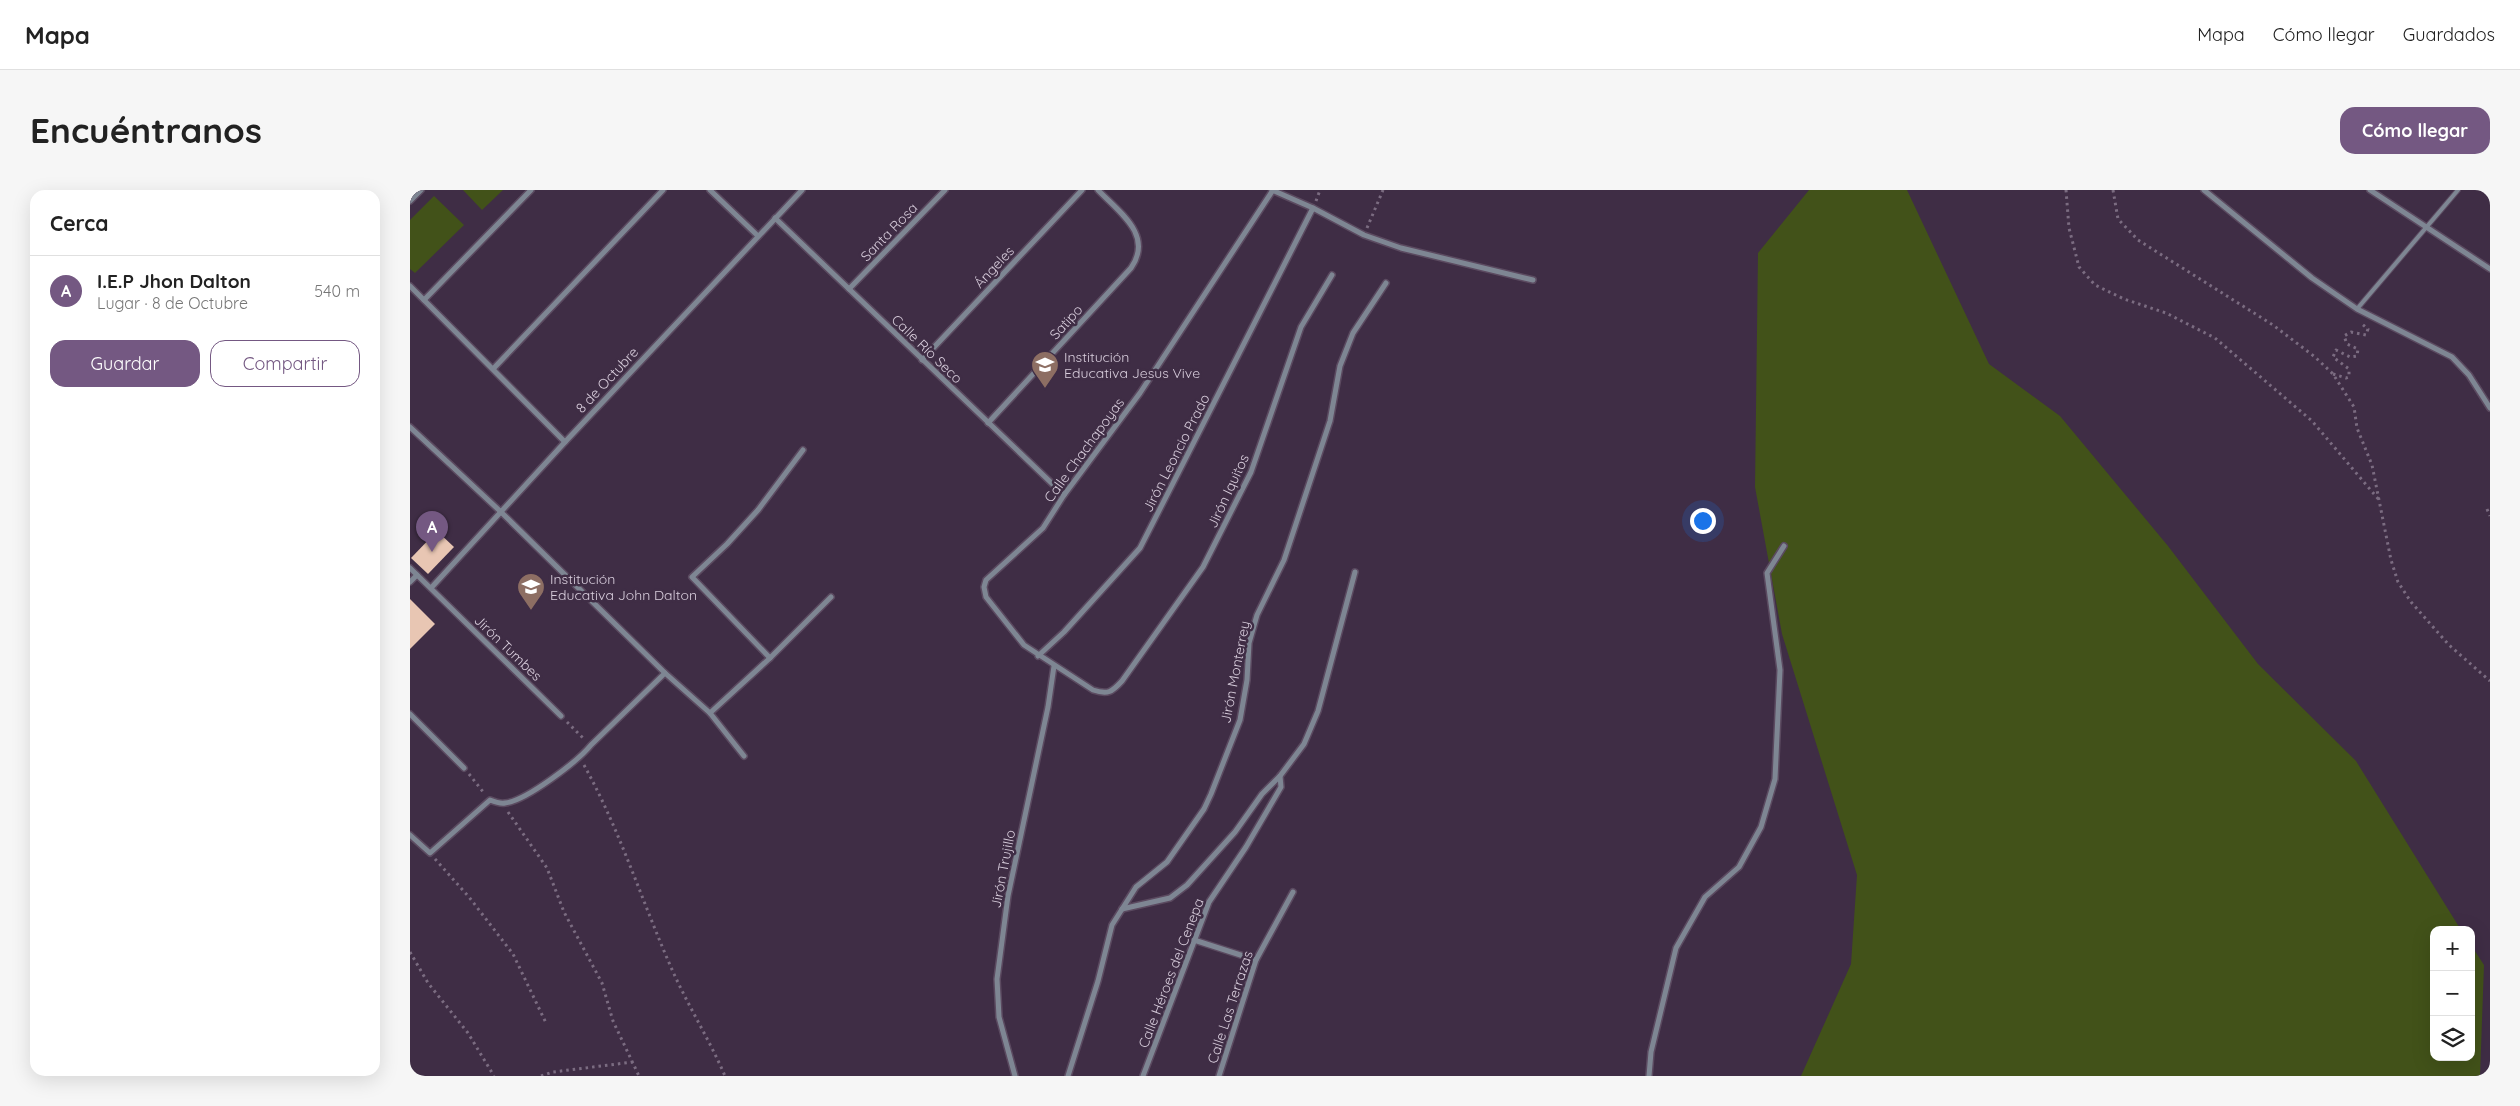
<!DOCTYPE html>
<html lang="es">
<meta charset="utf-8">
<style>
:root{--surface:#fff;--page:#f6f6f6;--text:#222;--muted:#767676;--line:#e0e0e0;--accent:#745882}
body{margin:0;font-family:Quicksand,sans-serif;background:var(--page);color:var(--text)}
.controls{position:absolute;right:15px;bottom:15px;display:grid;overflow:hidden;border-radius:10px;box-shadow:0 5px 20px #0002}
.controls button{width:45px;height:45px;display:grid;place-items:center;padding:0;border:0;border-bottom:1px solid var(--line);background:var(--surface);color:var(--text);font:25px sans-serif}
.you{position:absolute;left:1292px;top:330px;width:18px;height:18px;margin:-12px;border:4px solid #fff;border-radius:50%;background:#1a73e8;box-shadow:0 0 0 8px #1a73e833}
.badge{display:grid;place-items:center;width:32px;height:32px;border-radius:50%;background:var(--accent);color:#fff;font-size:16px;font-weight:700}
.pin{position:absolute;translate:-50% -41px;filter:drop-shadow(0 1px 2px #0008)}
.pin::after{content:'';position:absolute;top:26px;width:18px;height:15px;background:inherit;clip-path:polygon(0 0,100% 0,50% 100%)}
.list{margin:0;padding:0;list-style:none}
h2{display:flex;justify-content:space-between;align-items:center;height:65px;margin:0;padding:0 20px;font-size:21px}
h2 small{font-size:16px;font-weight:400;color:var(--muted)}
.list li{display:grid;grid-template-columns:32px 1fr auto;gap:15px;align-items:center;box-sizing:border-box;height:70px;padding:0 20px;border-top:1px solid var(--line)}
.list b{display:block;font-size:19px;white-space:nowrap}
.list p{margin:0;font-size:16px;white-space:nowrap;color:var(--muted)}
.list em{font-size:16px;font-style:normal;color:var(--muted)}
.actions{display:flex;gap:10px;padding:15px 20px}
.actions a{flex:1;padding:11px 0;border:1px solid var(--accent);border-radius:15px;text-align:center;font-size:18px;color:var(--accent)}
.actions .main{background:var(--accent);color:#fff}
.icon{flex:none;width:28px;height:28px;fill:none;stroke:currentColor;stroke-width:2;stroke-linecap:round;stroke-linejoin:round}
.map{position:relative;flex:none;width:2080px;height:886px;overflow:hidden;border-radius:15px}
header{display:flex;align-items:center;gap:30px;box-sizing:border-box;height:70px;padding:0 25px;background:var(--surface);border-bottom:1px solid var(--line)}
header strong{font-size:24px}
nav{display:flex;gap:28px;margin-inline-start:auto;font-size:18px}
.intro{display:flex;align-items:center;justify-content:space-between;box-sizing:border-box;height:120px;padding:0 30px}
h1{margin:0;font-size:35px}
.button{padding:12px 22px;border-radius:15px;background:var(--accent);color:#fff;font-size:18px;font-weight:700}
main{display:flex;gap:30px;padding:0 30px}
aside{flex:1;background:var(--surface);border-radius:15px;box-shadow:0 5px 20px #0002}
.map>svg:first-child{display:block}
.green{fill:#425219}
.building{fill:#e8c6b3}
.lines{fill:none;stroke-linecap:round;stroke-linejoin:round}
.service-casing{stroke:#5b4a60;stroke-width:6}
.minor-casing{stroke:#5b4a60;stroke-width:8}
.path{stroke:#7b6c81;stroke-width:3;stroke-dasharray:2.5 4;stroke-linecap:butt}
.service{stroke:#7e8693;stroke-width:4}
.minor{stroke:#7e8693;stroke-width:5}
.labels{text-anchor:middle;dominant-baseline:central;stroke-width:5;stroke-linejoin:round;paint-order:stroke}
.street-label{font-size:14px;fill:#d8cddc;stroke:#3f2d45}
.poi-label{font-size:14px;fill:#d8cddc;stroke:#3f2d45;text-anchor:start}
</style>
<header>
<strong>Mapa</strong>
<nav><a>Mapa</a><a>Cómo llegar</a><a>Guardados</a></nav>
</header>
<div class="intro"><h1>Encuéntranos</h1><a class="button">Cómo llegar</a></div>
<main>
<aside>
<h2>Cerca<small></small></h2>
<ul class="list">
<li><span class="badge">A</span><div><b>I.E.P Jhon Dalton</b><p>Lugar · 8 de Octubre</p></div><em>540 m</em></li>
</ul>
<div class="actions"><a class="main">Guardar</a><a>Compartir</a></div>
</aside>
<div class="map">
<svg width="2080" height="886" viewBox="0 0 2080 886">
<rect width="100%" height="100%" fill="#3f2d45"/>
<g class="green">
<polygon points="53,0 93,0 72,20"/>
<polygon points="1399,0 1497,0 1579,174 1650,226 1758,356 1848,474 1946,571 2051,740 2024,740 2024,867 2061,867 2061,755 2074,775 2070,886 1391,886 1441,774 1447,685 1372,444 1345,297 1348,63"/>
<polygon points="24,6 54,35 5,83 0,79 0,30"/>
</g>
<g class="building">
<polygon points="27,341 44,357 18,384 1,368"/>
<polygon points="0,409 25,434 0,459"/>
</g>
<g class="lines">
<defs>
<polyline id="service" points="1947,119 2048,0"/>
<g id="minor">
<polyline points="300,0 348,46"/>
<polyline points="862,0 903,18 954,45 991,58 1123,90"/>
<path d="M863,0L730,203L654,305L633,338L576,390L574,397L576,407L614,455L683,500C698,505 702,502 712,491L793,377L841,282L891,137L922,85"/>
<polyline points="1794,0 1902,88 1947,119 2042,167 2059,185 2080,218"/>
<polyline points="1960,0 2080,79"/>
<polyline points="0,11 11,0"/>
<polyline points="365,28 654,305"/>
<polyline points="0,96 155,252"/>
<polyline points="439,99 535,0"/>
<polyline points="14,110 121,0"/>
<polyline points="512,170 672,0"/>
<polyline points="83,179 253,0"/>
<path d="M578,233L721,78C744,45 709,22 688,0"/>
<polyline points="0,237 91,322 255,483 300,523 334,566"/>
<polyline points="0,378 151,526"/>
<polyline points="0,392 7,385"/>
<polyline points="21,398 155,252 392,0"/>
<polyline points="628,466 654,442 730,358 903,18"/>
<polyline points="360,468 282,387 317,354 348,320 393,260"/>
<polyline points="300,523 360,468 421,407"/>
<polyline points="0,524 54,578"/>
<path d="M0,645L20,663L80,610C85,612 90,614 95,613C116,611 168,571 181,555L255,483"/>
<polyline points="712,719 760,708 777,695 825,642 852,604 870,586 894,554 908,521 945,382"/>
<polyline points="784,750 846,770"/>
<polyline points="605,886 589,827 587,789 598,706 638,517 644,476"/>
<polyline points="658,886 688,791 702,735 726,697 757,672 794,619 801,604 830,530 837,490 839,453 847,425 874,370 920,231 930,176 943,143 976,93"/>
<polyline points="733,886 799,712 836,657 871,597 870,586"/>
<polyline points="809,886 846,770 883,702"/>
<polyline points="1239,886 1241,862 1266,758 1295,707 1329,677 1351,637 1365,589 1370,480 1357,383 1374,356"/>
</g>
</defs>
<use href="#service" class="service-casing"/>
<use href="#minor" class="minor-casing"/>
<g class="path">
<polyline points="1656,0 1659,38 1669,77 1685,95 1714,109 1756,123 1805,148 1902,231 1970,311"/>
<polyline points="1703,0 1708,29 1728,50 1863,135 1905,167 1923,184 1944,217 1947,238 1962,275 1981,370 1988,392 2001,412 2039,455 2080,491"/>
<polyline points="906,11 910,0"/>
<polyline points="957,38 973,0"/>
<polyline points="1923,184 1936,188 1939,187 1939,179 1923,167 1926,160 1940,167 1947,166 1948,159 1937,154 1934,146 1941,142 1956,145 1958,139 1952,134"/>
<polyline points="2077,319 2080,326"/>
<polyline points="157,532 174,549"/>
<path d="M174,575C211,642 233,715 264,784C280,819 300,851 315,886"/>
<polyline points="59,584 74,603"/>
<polyline points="98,622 137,678 154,722 192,793 203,831 229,886"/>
<polyline points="25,669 59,707 103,764 136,833"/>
<polyline points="0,762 18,793 58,843 84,886"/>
<polyline points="131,886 143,882 223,872"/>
</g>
<use href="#service" class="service"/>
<use href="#minor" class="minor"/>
</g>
<defs>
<symbol id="school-pin" viewBox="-11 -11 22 30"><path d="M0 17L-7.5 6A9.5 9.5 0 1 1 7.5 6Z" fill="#8d6e63" stroke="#3f2d45"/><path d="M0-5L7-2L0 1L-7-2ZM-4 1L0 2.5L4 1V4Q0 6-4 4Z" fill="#fff"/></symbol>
</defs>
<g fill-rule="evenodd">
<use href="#school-pin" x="619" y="159" width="32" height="43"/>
<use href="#school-pin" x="105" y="381" width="32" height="43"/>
</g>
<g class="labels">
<g class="street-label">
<text transform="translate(479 42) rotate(-46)">Santa Rosa</text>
<text transform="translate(584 77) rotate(-47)">Ángeles</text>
<text transform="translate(656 132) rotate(-48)">Satipo</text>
<text transform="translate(517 159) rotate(44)">Calle Río Seco</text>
<text transform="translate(197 190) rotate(-47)">8 de Octubre</text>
<text transform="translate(674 260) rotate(-54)">Calle Chachapoyas</text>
<text transform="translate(766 263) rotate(-63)">Jirón Leoncio Prado</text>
<text transform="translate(818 301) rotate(-65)">Jirón Iquitos</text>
<text transform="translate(98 458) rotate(44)">Jirón Tumbes</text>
<text transform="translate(825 482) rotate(-79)">Jirón Monterrey</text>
<text transform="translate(593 679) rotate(-79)">Jirón Trujillo</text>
<text transform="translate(761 783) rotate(-69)">Calle Héroes del Cenepa</text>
<text transform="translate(820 817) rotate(-72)">Calle Las Terrazas</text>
</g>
<g class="poi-label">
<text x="654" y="167">Institución<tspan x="654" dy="16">Educativa Jesus Vive</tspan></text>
<text x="140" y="389">Institución<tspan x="140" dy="16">Educativa John Dalton</tspan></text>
</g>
</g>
</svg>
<div class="controls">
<button>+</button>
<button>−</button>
<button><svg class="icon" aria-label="layers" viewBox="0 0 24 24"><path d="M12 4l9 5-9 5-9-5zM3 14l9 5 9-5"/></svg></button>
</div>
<div class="you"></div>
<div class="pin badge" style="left:22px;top:362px">A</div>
</div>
</main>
